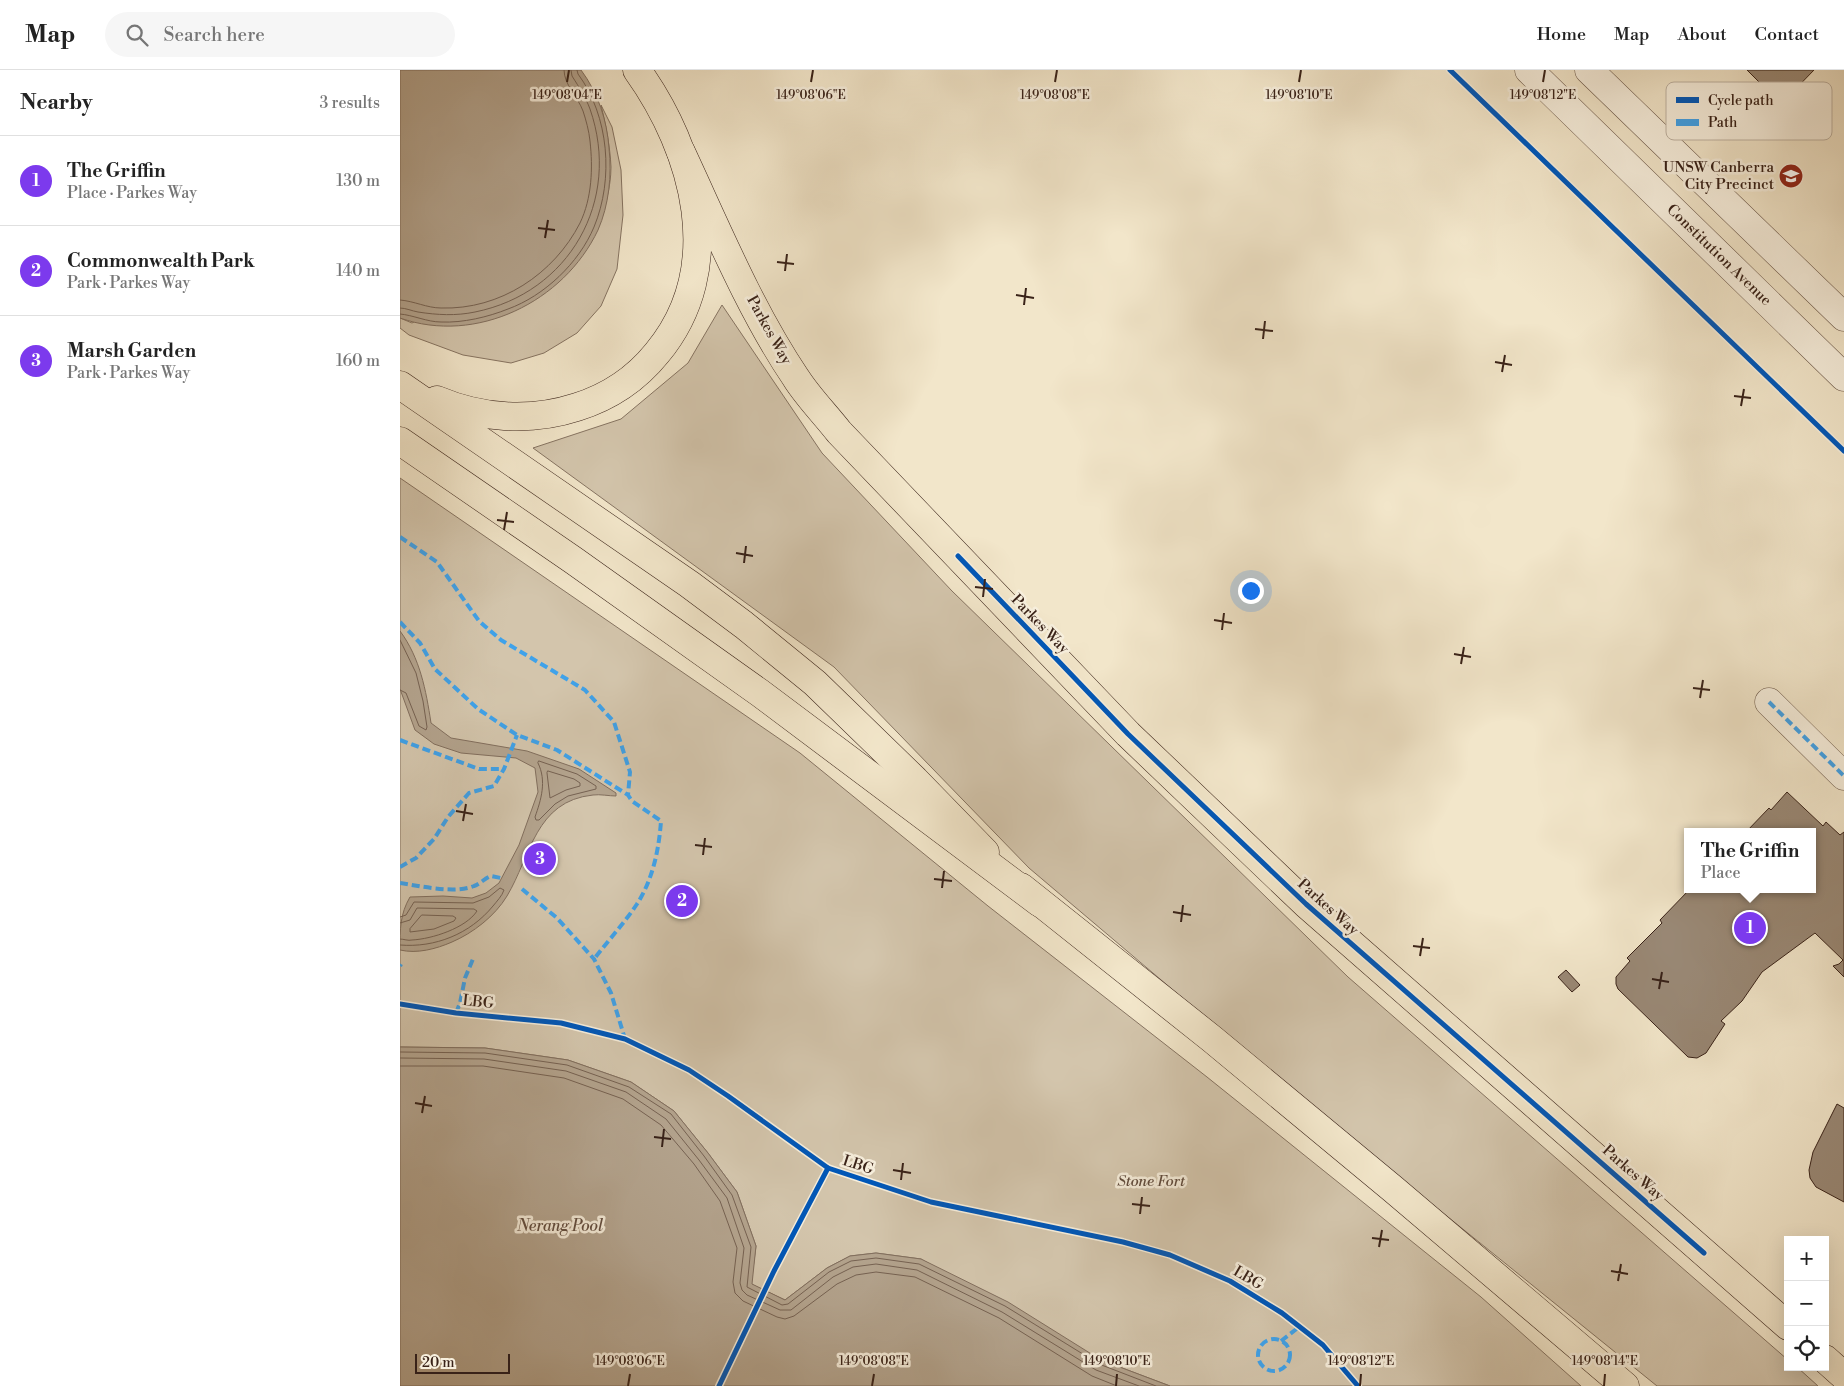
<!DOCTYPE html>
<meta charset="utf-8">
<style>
:root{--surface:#fff;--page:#f6f6f6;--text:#222;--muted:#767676;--line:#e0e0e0;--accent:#7c3aed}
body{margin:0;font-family:"Libre Bodoni",serif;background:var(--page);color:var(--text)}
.controls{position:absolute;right:15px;bottom:15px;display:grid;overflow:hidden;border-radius:0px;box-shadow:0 5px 20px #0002}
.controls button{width:45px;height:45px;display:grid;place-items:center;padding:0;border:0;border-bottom:1px solid var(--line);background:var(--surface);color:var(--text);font:25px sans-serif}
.scale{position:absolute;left:15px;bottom:12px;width:95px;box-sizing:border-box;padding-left:5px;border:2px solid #392218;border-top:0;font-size:14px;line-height:18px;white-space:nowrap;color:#392218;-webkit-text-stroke:4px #f7efdd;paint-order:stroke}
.you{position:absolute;left:850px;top:520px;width:18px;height:18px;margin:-12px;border:4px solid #fff;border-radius:50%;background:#1a73e8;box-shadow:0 0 0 8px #1a73e833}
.badge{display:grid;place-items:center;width:32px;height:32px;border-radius:50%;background:var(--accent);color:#fff;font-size:16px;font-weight:700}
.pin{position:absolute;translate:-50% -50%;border:2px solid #fff;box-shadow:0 1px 5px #0006}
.popup{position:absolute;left:1284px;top:758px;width:132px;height:65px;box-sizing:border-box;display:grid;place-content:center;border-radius:0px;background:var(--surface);filter:drop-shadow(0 1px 4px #0005);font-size:16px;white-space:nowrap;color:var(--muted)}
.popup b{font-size:19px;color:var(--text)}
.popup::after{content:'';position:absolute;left:50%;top:100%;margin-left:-10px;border:10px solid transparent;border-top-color:var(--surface)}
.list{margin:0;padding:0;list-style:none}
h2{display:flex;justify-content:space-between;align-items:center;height:65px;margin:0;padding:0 20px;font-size:21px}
h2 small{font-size:16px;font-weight:400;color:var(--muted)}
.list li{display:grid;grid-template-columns:32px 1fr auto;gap:15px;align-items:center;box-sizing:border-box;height:90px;padding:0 20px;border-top:1px solid var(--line)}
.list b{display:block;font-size:19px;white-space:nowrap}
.list p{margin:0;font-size:16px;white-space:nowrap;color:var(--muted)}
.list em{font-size:16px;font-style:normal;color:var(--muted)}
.icon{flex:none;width:28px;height:28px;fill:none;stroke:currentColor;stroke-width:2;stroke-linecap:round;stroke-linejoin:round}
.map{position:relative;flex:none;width:1444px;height:1316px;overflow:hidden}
header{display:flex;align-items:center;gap:30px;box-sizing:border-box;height:70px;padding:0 25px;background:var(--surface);border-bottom:1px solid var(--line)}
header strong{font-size:24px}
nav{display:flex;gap:28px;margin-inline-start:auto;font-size:18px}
.search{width:350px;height:45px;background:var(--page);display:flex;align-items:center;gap:12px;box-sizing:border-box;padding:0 18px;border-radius:28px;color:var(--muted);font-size:19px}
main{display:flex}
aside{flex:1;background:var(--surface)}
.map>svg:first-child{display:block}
.green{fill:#d3c5ac;stroke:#867462}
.water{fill:#b3a38d;stroke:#826f5e}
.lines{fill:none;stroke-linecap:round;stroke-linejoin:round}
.shore{stroke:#766252;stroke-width:1}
.building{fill:#998875;stroke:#392218}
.minor-casing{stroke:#675344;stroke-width:29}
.major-casing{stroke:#392218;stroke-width:29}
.highway-casing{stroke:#392218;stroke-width:29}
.minor{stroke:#f7efdd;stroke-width:28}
.major{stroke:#f2e6ca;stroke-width:28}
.highway{stroke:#f2e6ca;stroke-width:28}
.quiet{stroke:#3fa2ea;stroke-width:4;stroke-dasharray:8 4;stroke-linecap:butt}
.cycleway-casing{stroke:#f7efdd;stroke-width:8}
.cycleway{stroke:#0057b8;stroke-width:5}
.ticks{fill:none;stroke:#392218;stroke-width:2}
.labels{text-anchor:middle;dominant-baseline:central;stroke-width:5;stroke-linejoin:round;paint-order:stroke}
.poi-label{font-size:15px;fill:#392218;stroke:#f7efdd;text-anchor:end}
.street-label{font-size:15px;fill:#392218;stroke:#f7efdd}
.park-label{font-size:15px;font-style:italic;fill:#604b3d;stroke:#f7efdd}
.water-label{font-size:16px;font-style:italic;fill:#644f41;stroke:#f7efdd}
.key{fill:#f7efdd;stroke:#beb2a2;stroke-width:1}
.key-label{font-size:14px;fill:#392218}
.ticks-label{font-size:12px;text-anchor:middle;fill:#392218;stroke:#f7efdd;stroke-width:5;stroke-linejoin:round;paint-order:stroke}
</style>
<header>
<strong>Map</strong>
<div class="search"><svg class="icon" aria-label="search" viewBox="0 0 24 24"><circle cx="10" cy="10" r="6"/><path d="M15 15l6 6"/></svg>Search here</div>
<nav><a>Home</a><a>Map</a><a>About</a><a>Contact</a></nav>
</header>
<main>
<aside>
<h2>Nearby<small>3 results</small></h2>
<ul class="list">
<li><span class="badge">1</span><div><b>The Griffin</b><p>Place · Parkes Way</p></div><em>130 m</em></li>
<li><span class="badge">2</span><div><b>Commonwealth Park</b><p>Park · Parkes Way</p></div><em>140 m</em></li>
<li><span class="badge">3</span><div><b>Marsh Garden</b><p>Park · Parkes Way</p></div><em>160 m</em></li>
</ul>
</aside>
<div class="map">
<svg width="1444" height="1316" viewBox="0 0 1444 1316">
<rect width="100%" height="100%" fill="#f2e6ca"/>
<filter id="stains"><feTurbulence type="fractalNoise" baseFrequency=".004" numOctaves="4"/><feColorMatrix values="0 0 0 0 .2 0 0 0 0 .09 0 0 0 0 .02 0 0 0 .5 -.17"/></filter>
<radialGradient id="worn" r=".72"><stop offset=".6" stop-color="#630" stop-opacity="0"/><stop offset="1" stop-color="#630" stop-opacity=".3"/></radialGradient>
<g class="green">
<path d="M201,35L212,57L221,100L223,145L217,199L201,236L177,263L144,283L111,293L63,285L9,265L0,258V248L12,253L198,159C204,140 211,118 211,97C210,76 206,56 201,35Z"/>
<polygon points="322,235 422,383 552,521 948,907 1388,1290 1388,1297 1397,1297 1418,1316 1257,1316 897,1025 629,798 434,597 133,378 221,349 288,293"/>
<polygon points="0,408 400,683 588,836 807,1007 1081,1227 1181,1316 770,1316 701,1290 521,1189 476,1183 450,1186 427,1198 385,1230 351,1214 356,1176 337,1122 308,1083 274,1041 231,1012 168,990 85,978 0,977"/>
</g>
<g class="water">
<path d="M0,0H181C198,23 207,50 209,78C212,105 209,135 198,160C164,232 76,275 0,248Z"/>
<path d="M0,561C20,588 26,620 31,653L51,668L127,681L179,699L216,723V726C209,726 200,724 193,725C135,731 131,786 107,826C95,846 73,863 52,872C36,879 17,884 0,880C0,859 0,844 10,827L43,826L72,828L86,823L99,813L119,775L138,722L135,698L116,688L61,683L34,674L15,660L0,619Z"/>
<polygon points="0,977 85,978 168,990 231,1012 274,1041 308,1083 337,1122 356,1176 352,1214 385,1230 427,1198 450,1186 476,1183 521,1189 608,1232 701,1290 770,1316 0,1316"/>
</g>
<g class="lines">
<g class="shore">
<path d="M0,230C14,231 27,238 41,238C100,240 154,204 180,153C192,128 193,98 190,71C189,61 186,50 183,41C178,27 164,15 164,0"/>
<path d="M0,238C6,238 12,241 18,242C37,245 56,246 75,242C169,223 222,131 190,39C186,28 179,17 172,6L171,0"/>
<path d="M0,244C13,245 27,252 41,252C63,253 88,247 108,239C144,226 179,193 194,157C214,109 209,46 178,4L177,0"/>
<polyline points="0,570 16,603 23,631 27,657 26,660 19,656 6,623 0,620"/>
<path d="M139,691L177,704L196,716V719L168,726L155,734L139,750H136L135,747C141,730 147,711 138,693Z"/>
<polygon points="148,701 174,709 180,713 180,716 166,720 150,728 147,703"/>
<polygon points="22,845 53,846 56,848 54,851 34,859 10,862 10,859"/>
<path d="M0,847L6,845L14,832L73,833L89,827L100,818L104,820C102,826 97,831 93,836C70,864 35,878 0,875"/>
<path d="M0,853L10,850L17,838L74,839L77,841C66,858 32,869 12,870C8,871 4,869 0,869"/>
<polyline points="0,982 85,983 167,995 229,1017 271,1044 304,1086 332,1125 351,1177 347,1217 382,1235 388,1234 429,1202 451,1191 476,1188 519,1194 605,1236 699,1294 756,1316"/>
<polyline points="0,988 84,989 166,1001 226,1022 266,1049 299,1090 327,1128 344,1178 340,1213 342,1220 347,1225 380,1240 391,1240 433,1207 453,1197 476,1194 517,1200 602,1242 696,1300 739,1316"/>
<polyline points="0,996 83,996 164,1008 223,1029 261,1055 294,1094 320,1131 337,1178 333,1212 335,1223 343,1231 377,1247 385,1249 394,1246 437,1214 456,1205 476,1202 515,1207 599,1248 692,1306 717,1316"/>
</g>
</g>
<g class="building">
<polygon points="1347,0 1414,0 1381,34"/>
<polygon points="1387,722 1423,756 1426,752 1440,765 1444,762 1444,907 1433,896 1439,894 1443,890 1415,863 1362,902 1342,931 1321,951 1325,954 1306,983 1297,988 1288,987 1218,919 1216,914 1216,907 1230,891 1227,888 1262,853 1260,850 1290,819 1412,819 1412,762 1346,762 1369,738 1371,740"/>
<polygon points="1166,900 1180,915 1172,922 1158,907"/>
<polygon points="1437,1034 1444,1038 1444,1132 1416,1117 1410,1108 1409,1100 1413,1082"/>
</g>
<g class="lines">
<defs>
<g id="minor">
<polyline points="1129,0 1444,307"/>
<polyline points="1189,0 1444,247"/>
<polyline points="1369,632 1444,706"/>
</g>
<g id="major">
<path d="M281,82C316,157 350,240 396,308C408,327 425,344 439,362L728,664L906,834L1388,1256"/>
<polyline points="0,315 289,514 344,555 415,613 515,710 585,782"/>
<path d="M37,330C82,349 131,352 177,337C209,327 236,309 257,283C328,198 295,81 237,0"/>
<polyline points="621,817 812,969 993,1119 1225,1316"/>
<polyline points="1425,1289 1444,1306"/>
</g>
<polyline id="highway" points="0,371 173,490 360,623 640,833"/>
</defs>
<use href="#minor" class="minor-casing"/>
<use href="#major" class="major-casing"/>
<use href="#highway" class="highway-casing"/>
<use href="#minor" class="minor"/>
<use href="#major" class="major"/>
<use href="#highway" class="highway"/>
<g class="quiet">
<polyline points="0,467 37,492 79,551 101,570 185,620 214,652 230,702 228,725"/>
<path d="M0,552L20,573L35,599L78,639L117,665L157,680L228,725L232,731L261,751C259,779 253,809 237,834C225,852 208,871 194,889"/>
<polyline points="1369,632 1444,706"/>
<polyline points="0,670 79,699 104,699"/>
<polyline points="0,797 16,788 34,769 48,747 69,723 94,716 104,699 117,665"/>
<path d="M0,813C20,816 55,824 74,816C80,814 85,808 91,806L101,808"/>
<polyline points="122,819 157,848 194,889 211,923 225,969"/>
<polyline points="0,896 1,894"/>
<polyline points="56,943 60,933 65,908 73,889"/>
<circle cx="874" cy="1285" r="16"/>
<polyline points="881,1271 899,1257"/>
</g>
<defs>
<g id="cycleway">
<polyline points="1050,0 1444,381"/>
<polyline points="558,486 728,664 906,834 1304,1183"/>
<polyline points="0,934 56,943 161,953 225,969 289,1000 328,1026 428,1098 531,1132 723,1172 770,1185 830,1211 882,1243 923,1275 958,1316"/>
<polyline points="319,1316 374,1201 428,1098"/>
</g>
</defs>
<use href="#cycleway" class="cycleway-casing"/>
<use href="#cycleway" class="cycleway"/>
</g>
<path class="ticks" d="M167,12L169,0M411,12L413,0M655,12L657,0M899,12L901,0M1143,12L1145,0M138,158L155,160M145,168L148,150M377,192L394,194M385,201L387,184M616,225L634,228M624,235L626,218M855,259L873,261M863,269L865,251M1095,292L1112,295M1102,302L1105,285M1334,326L1351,328M1341,336L1344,319M97,450L114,452M104,460L107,442M336,483L353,486M344,493L346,476M575,517L593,519M583,527L585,509M814,550L832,553M822,560L824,543M1054,584L1071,587M1061,594L1064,577M1293,618L1310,620M1300,628L1303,610M56,741L73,744M63,751L66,734M295,775L312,777M303,785L305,768M534,809L552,811M542,818L544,801M773,842L791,845M781,852L783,835M1013,876L1030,878M1020,886L1023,868M1252,909L1269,912M1259,919L1262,902M15,1033L32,1036M22,1043L25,1026M254,1067L271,1069M262,1077L264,1059M493,1100L511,1103M501,1110L503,1093M732,1134L750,1136M740,1144L742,1127M972,1168L989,1170M979,1177L982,1160M1211,1201L1228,1204M1218,1211L1221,1194M228,1316L230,1304M472,1316L474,1304M716,1316L717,1304M960,1316L961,1304M1204,1316L1205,1304"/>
<defs>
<symbol id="university-disc" viewBox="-11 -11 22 22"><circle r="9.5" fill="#8f2418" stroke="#f7efdd"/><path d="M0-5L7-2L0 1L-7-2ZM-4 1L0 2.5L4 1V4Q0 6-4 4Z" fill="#fff"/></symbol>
</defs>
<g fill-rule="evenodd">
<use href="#university-disc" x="1377" y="92" width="28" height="28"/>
</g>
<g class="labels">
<g class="poi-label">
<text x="1374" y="97">UNSW Canberra<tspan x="1374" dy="17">City Precinct</tspan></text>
</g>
<g class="street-label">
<text transform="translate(1319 185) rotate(44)">Constitution Avenue</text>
<text transform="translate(369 260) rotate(61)">Parkes Way</text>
<text transform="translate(640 554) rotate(46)">Parkes Way</text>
<text transform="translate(928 837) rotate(42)">Parkes Way</text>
<text transform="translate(78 932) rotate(6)">LBG</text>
<text transform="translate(458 1095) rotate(18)">LBG</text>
<text transform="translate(1233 1103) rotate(41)">Parkes Way</text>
<text transform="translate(848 1208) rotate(30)">LBG</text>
</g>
<g class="park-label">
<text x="751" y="1111">Stone Fort</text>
</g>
<g class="water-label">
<text x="160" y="1156">Nerang Pool</text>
</g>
</g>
<rect x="1266" y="12" width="166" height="58" rx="8" class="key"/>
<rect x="1276" y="27" width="23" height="6" fill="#0057b8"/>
<rect x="1276" y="49" width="23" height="7" fill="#3fa2ea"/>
<g class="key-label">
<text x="1308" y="35">Cycle path</text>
<text x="1308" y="57">Path</text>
</g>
<g class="ticks-label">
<text x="167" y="29">149°08'04"E</text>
<text x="411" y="29">149°08'06"E</text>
<text x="655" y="29">149°08'08"E</text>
<text x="899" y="29">149°08'10"E</text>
<text x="1143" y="29">149°08'12"E</text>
<text x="230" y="1295">149°08'06"E</text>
<text x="474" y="1295">149°08'08"E</text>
<text x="717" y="1295">149°08'10"E</text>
<text x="961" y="1295">149°08'12"E</text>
<text x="1205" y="1295">149°08'14"E</text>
</g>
<rect width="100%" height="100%" filter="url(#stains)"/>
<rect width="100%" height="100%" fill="url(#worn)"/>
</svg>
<div class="controls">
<button>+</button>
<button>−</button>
<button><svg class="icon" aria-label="locate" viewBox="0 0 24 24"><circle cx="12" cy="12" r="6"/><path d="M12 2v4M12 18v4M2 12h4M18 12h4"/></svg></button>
</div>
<div class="scale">20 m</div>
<div class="you"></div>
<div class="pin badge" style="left:1350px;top:858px">1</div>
<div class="popup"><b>The Griffin</b>Place</div>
<div class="pin badge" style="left:282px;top:831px">2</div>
<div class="pin badge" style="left:140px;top:789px">3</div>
</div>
</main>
